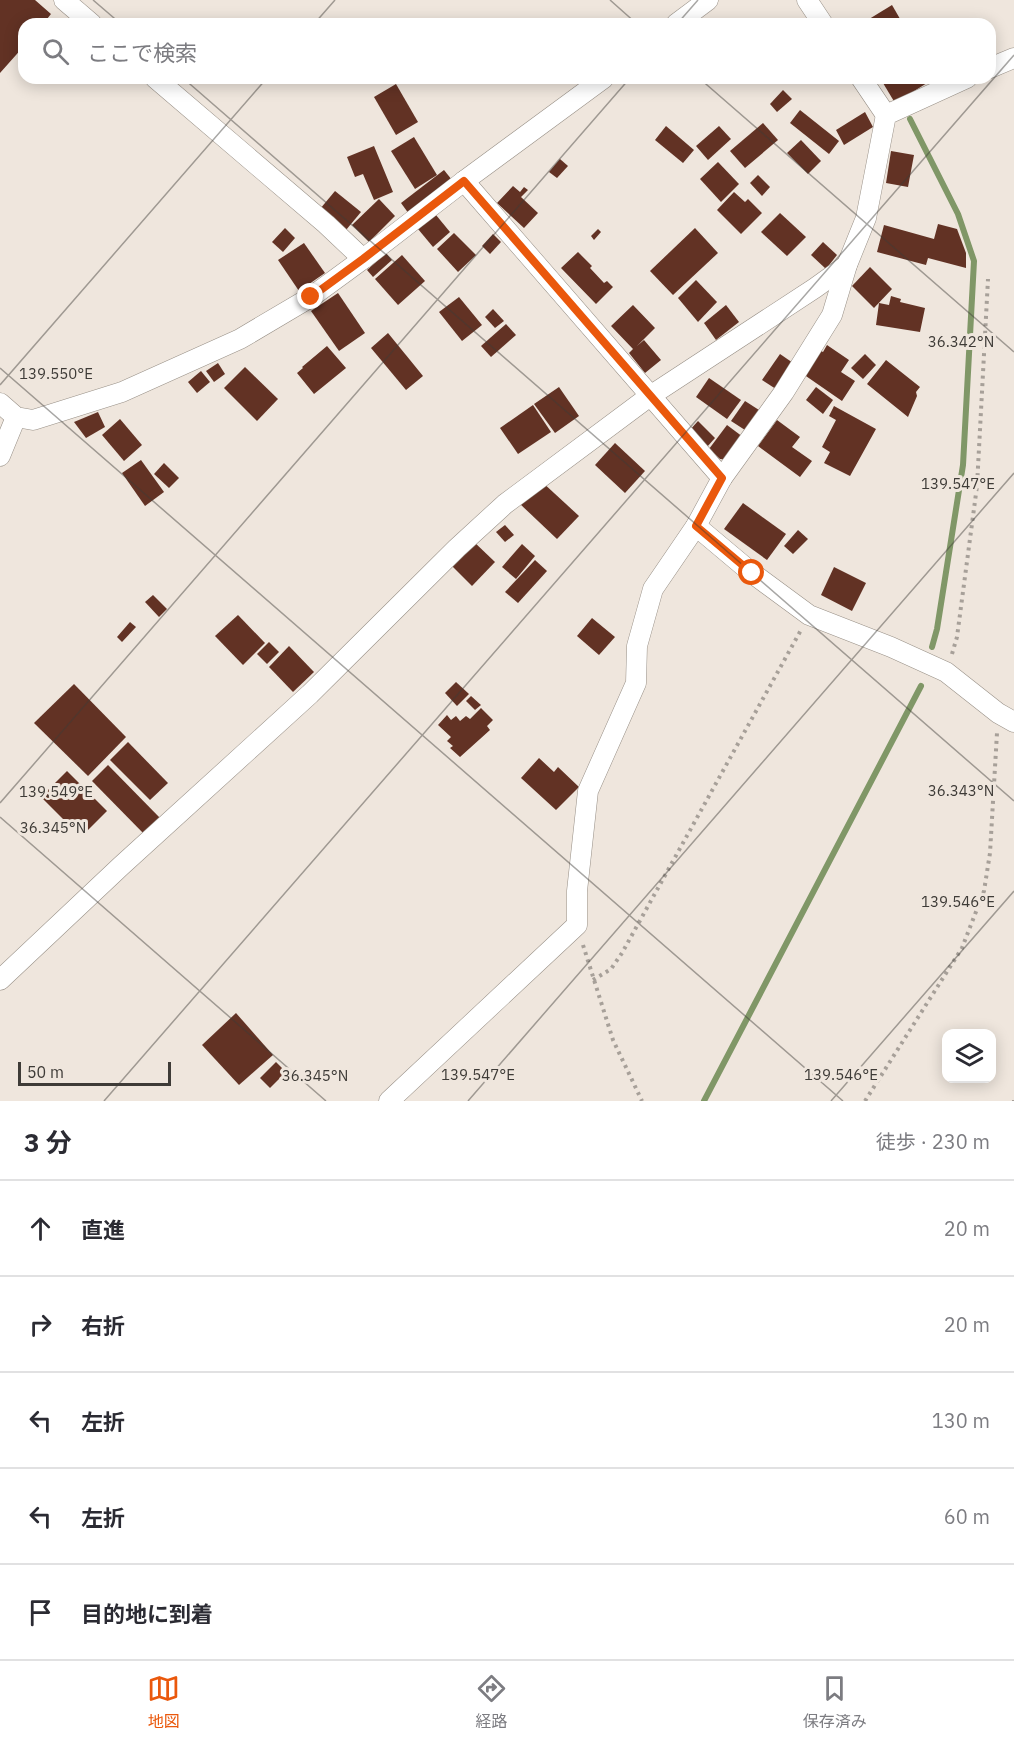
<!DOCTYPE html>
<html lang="ja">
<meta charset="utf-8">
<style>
:root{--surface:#fff;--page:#f7f7f7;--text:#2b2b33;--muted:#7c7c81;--line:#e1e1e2;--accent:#ea580c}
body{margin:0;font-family:"IBM Plex Sans","Noto Sans JP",sans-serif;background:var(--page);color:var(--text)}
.controls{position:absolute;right:18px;bottom:18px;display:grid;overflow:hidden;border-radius:12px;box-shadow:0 3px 15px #0003}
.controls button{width:54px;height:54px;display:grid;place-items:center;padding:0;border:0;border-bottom:2px solid var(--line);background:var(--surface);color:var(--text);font:30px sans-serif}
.scale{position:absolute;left:18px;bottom:15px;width:153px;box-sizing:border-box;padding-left:6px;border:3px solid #3e3b37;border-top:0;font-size:16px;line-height:21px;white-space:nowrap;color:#3e3b37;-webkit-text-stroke:4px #efe6dd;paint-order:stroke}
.stop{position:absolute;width:18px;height:18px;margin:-14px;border:4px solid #ea580c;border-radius:50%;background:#fff}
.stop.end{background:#ea580c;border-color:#fff;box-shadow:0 2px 6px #0008}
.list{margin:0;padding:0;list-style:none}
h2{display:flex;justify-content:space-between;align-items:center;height:78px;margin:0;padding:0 24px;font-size:26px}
h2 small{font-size:20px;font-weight:400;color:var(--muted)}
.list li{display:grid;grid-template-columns:39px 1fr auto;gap:18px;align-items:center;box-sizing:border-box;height:96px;padding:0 24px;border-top:2px solid var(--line)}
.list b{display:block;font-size:22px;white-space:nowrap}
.list em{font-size:20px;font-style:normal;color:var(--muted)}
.icon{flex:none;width:33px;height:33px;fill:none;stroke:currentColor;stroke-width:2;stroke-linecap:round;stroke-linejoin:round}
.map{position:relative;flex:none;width:1014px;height:1101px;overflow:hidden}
.search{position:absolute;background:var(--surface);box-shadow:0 3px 15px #0003;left:18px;right:18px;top:18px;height:66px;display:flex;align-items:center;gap:15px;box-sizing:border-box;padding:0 21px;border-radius:18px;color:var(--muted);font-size:22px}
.sheet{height:558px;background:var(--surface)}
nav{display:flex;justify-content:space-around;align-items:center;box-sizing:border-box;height:84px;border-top:2px solid var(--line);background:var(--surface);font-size:16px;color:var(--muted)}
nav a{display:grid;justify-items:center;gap:3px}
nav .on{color:var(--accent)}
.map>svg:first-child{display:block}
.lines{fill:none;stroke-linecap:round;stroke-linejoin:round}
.stream{stroke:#809767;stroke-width:6}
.building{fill:#623224}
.minor-casing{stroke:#989087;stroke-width:21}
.path{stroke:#a7a099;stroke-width:4;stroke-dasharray:3 4.5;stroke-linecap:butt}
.minor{stroke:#fff;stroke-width:20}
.route{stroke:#ea580c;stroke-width:8}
.ticks{fill:none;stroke:#3e3b37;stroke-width:1.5;stroke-opacity:0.45}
.ticks-label{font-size:15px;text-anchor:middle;fill:#3e3b37;stroke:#efe6dd;stroke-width:6;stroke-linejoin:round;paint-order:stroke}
</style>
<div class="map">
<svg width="1014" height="1101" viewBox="0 0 1014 1101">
<rect width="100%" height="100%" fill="#efe6dd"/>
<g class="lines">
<g class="stream">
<polyline points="910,119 958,214 974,261 963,465 937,629 932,647"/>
<polyline points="704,1101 921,686"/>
</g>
</g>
<g class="building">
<polygon points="0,0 35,0 51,14 43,24 24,24 24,46 0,73"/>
<polygon points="892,5 903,24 861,24"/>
<polygon points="880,78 935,78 895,103"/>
<polygon points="396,84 418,122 396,135 374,97"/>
<polygon points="783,90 792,99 777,112 770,104"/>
<polygon points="800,110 839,141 829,154 790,123"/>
<polygon points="865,112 873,127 844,145 836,130"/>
<polygon points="763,123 778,140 745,168 730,151"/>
<polygon points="666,126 694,150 683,163 655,140"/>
<polygon points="719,126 731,139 708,160 696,146"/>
<polygon points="414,137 437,175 415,189 391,151"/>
<polygon points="801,140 821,161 808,174 787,153"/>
<polygon points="374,146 393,192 374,200 363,174 355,177 347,157"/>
<polygon points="891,151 914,155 908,187 886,183"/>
<polygon points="560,159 568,166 557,178 549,172"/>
<polygon points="718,162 739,184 721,202 700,179"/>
<polygon points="444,170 452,180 409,214 401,203"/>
<polygon points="758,175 770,187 762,196 750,183"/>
<polygon points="513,186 520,192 524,187 528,190 521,197 538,213 524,228 497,203"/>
<polygon points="335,191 361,212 346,230 320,209"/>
<polygon points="734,192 745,202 748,199 762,213 741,234 717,210"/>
<polygon points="379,199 395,216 369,242 352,225"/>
<polygon points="780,213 806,237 787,256 761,232"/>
<polygon points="436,215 450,232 433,247 418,229"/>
<polygon points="938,224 957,229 966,253 966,268 928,258 926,265 877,252 884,225 934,239"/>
<polygon points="285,228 295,238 283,252 272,242"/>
<polygon points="695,228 718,253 673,295 650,271"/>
<polygon points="598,229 601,232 594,240 591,236"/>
<polygon points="454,233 476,255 458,272 437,249"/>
<polygon points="493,234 501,242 490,254 482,246"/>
<polygon points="823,242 837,255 826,269 811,255"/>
<polygon points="304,243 325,273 299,291 278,260"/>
<polygon points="578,252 592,266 590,268 604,283 607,281 613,287 596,304 561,268"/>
<polygon points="386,253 392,260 373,277 367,270"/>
<polygon points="402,255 425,281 398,305 375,279"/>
<polygon points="870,267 892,289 874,308 852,286"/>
<polygon points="696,280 717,302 698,322 678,298"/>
<polygon points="338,293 365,333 339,351 311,311"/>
<polygon points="891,296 901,299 900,302 925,308 920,332 876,325 879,303 889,305"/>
<polygon points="459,297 482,325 462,341 439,312"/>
<polygon points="633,305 655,328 637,346 644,340 661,360 645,373 629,353 633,349 611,326"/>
<polygon points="726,305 739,322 716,340 704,323"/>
<polygon points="493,309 504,321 495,328 485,317"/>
<polygon points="506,324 516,335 491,357 481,346"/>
<polygon points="388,333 423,376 406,390 371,348"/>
<polygon points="827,345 849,360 841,372 855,381 842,401 803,374 819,350 823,352"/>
<polygon points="327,346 346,368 314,394 297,373 303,368 302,367"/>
<polygon points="780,354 796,365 779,391 762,380"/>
<polygon points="865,354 876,365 863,379 851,368"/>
<polygon points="886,360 920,387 916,392 917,396 908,417 867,384"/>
<polygon points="218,363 225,374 214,382 206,371"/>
<polygon points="245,367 278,399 257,421 224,388"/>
<polygon points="201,371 210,382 197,393 188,382"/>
<polygon points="709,378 741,400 727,419 696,397"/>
<polygon points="559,387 579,416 555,433 534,404"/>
<polygon points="816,387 833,400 823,414 806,400"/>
<polygon points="745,401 759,410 745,430 731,421"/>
<polygon points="533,405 551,432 518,454 500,428"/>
<polygon points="834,406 876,429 850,476 824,463 830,452 822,447 836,420 829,416"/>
<polygon points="98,412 105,427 86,438 74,422"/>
<polygon points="120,419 142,445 124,461 102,435"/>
<polygon points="777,420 800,437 792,447 812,461 800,477 758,446"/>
<polygon points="698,421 715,438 707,447 689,431"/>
<polygon points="727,425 747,440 730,460 720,459 709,449"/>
<polygon points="615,443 645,471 625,493 595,465"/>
<polygon points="141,460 164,492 145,506 122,473"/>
<polygon points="164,463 179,478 169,488 154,474"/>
<polygon points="541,481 579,516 557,539 519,503"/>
<polygon points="743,503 786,534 767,560 724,529"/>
<polygon points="505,525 514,535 505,542 496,532"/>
<polygon points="798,530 808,539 793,554 784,546"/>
<polygon points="472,540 495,562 472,586 449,563"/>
<polygon points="522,544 535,556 516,579 502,567"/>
<polygon points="535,560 547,571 518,603 505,592"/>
<polygon points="834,567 866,583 852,611 821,595"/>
<polygon points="153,595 167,609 159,617 145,602"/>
<polygon points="238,615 265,643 243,665 215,636"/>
<polygon points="592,618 615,637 599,655 577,636"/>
<polygon points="130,622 136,627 122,642 117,637"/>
<polygon points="269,642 279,652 267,664 257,654"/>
<polygon points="289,646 314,672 293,692 269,667"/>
<polygon points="456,682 469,694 457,706 445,693"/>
<polygon points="74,684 126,737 88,776 34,723"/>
<polygon points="471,696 481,705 475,710 466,701"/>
<polygon points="481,708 493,720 487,726 490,730 460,757 450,748 453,746 447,741 451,737 438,725 447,715 451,720 456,716 460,721 466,716 470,719"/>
<polygon points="128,742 168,783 150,800 110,760"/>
<polygon points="539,758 554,772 558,767 579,787 556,810 521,778"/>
<polygon points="108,765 160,818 144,834 92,781"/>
<polygon points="67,771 107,811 86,832 78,824 73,829 41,797"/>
<polygon points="236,1013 273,1055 239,1085 202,1045"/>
<polygon points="276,1062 286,1072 270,1088 260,1078"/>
</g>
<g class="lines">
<defs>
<g id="minor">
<polyline points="64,0 92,24"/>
<polyline points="807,0 823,24"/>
<polyline points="676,24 708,0"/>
<polyline points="990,68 1014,58"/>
<polyline points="155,78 326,224 363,259"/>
<polyline points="861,78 886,115"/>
<polyline points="464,181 722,478"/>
<polyline points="0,403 16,417 33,420 122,392 240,339 311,297 363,259 464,181 604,78"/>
<polyline points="0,456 16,417"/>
<polyline points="696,526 752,573 809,615 891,647 946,672 998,713 1014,722"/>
<polyline points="0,980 121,866 310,694 457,548 505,504 650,396 815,288 847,265"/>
<polyline points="389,1101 577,925 577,891 588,791 636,683 637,646 653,589 696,526 722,478 784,392 832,315 847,265 866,218 886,115 967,78"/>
</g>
</defs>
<use href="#minor" class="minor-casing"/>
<g class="path">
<polyline points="952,654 957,637 977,486 988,279"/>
<polyline points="583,945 613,1040 642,1101"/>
<polyline points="593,980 611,969 622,953 801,630"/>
<polyline points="865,1101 962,948 984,891 990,853 997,733"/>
<polyline points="1014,1101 1014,1100"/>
</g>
<use href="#minor" class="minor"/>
</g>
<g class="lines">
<polyline class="route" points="311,297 363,259 464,181 722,478 696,526 752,573"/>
</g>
<path class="ticks" d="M93,0L121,24M610,0L637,24M314,24L335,0M677,24L698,0M183,78L1014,801M699,78L1014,352M0,368L843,1101M0,385L267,78M0,803L630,78M0,817L326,1101M104,1101L1014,55M468,1101L1014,473M831,1101L1014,891"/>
<g class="ticks-label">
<text x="961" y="347">36.342°N</text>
<text x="56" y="379">139.550°E</text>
<text x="958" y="489">139.547°E</text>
<text x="961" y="796">36.343°N</text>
<text x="56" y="797">139.549°E</text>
<text x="53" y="833">36.345°N</text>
<text x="958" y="907">139.546°E</text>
<text x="478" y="1080">139.547°E</text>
<text x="841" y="1080">139.546°E</text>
<text x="315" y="1081">36.345°N</text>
</g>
</svg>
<div class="controls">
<button><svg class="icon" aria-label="layers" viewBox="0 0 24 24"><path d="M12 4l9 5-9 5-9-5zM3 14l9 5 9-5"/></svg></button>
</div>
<div class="scale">50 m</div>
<div class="stop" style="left:752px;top:573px"></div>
<div class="stop end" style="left:311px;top:297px"></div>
<div class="search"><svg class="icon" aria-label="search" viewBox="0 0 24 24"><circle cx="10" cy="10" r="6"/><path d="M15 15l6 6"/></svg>ここで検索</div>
</div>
<section class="sheet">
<h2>3 分<small>徒歩 · 230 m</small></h2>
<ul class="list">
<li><svg class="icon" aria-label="ahead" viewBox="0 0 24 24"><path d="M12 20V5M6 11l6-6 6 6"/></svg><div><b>直進</b></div><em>20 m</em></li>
<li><svg class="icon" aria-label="right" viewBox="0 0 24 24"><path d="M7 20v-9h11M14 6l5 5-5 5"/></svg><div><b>右折</b></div><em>20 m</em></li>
<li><svg class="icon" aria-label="left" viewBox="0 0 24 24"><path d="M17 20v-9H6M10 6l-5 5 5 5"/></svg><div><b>左折</b></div><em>130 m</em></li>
<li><svg class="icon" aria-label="left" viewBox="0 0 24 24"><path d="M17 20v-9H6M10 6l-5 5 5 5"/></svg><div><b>左折</b></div><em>60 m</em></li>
<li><svg class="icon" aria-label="arrive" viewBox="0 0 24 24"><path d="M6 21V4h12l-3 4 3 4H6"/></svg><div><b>目的地に到着</b></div></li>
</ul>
</section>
<nav>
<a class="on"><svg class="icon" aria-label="map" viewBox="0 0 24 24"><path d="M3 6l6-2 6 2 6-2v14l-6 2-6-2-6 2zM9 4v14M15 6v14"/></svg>地図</a>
<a><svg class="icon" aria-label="directions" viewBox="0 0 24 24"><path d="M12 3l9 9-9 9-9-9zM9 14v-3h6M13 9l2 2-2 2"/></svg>経路</a>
<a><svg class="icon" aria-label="saved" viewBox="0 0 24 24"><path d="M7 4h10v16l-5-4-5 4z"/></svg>保存済み</a>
</nav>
